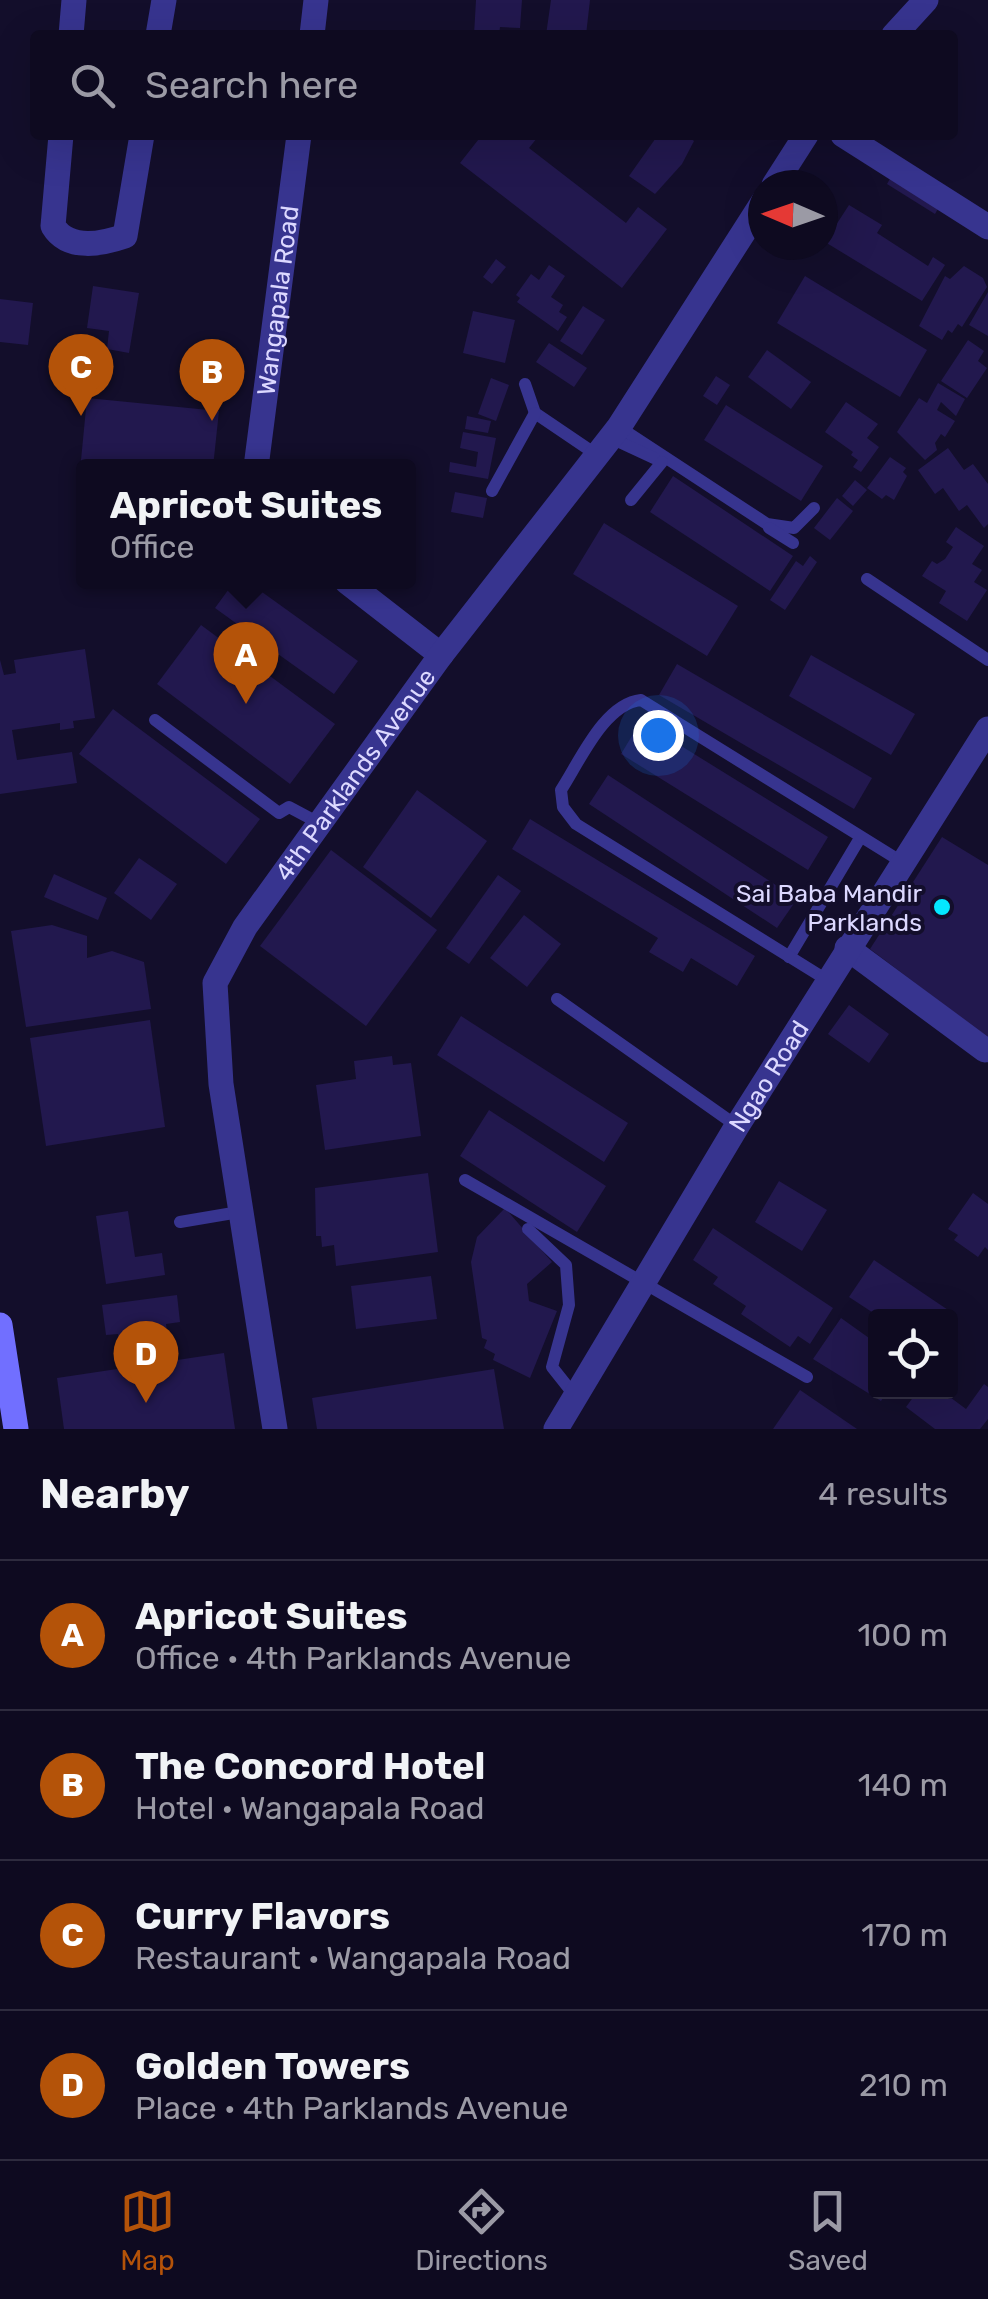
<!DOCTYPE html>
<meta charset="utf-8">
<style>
:root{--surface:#0e0a20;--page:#171329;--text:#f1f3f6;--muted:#9b9aa5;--line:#2e2b3e;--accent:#b45309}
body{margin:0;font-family:Rubik,sans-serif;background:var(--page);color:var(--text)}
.controls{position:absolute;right:30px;bottom:30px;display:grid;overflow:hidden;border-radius:10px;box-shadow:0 10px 40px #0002}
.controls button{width:90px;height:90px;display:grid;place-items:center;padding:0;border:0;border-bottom:2px solid var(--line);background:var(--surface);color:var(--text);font:50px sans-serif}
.compass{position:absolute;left:748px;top:170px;width:90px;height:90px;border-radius:50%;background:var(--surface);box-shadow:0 10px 40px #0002;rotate:272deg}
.you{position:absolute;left:658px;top:735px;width:35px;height:35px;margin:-25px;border:8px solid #fff;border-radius:50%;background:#1a73e8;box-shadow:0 0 0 15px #1a73e833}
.badge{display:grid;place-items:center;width:65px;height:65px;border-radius:50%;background:var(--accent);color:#fff;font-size:32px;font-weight:700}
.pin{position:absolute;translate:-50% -82px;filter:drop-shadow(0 2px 5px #0008)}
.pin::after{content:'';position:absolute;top:52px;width:35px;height:30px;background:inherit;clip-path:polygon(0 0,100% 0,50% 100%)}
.popup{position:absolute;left:76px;top:459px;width:340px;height:130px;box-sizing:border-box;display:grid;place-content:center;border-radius:10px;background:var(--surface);filter:drop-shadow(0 2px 8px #0005);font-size:32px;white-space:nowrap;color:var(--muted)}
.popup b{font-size:38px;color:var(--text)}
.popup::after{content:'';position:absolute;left:50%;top:100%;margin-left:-20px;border:20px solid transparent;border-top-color:var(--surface)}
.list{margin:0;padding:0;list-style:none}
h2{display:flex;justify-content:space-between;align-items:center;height:130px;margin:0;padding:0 40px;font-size:42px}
h2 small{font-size:32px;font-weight:400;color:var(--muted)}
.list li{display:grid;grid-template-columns:65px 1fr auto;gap:30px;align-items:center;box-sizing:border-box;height:150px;padding:0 40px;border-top:2px solid var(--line)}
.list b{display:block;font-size:38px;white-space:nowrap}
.list p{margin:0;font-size:32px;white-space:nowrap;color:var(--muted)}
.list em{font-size:32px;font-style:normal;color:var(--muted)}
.icon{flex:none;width:55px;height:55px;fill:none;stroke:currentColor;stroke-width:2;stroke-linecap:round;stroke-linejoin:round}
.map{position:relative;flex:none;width:988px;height:1429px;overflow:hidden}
.search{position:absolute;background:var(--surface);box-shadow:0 10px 40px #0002;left:30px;right:30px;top:30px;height:110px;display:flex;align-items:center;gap:25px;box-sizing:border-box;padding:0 35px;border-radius:10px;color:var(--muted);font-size:38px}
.sheet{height:730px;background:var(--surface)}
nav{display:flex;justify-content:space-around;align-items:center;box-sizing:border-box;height:140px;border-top:2px solid var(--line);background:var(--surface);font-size:28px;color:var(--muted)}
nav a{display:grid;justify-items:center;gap:5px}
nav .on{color:var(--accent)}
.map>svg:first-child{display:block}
.building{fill:#22184e}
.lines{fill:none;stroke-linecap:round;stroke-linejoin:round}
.lane{stroke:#37348f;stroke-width:12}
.street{stroke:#37348f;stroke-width:25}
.secondary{stroke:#716fff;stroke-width:25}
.poi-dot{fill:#04e8ff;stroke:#130e2b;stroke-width:4}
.labels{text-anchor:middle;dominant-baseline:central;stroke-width:8;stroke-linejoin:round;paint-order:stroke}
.street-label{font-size:25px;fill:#dcd8ff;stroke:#130e2b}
.poi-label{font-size:25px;fill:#dcd8ff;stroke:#130e2b;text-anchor:end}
</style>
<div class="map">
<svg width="988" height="1429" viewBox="0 0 988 1429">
<rect width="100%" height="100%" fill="#130e2b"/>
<g class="building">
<polygon points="476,0 522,0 520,28 500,27 499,35 474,35"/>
<polygon points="551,0 590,0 586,35 546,35"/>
<polygon points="482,135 533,135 537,138 529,148 626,223 638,207 667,229 622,288 460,163"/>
<polygon points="658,135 686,135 694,141 682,164 655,194 629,176"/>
<polygon points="895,170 943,200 935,214 887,184"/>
<polygon points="849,205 882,225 877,233 928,266 933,257 945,265 922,301 825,242"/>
<polygon points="496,259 506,267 492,284 483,277"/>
<polygon points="549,265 565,276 551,297 563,305 559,312 567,317 558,331 517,302 520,298 516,295 531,274 539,280"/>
<polygon points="964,266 983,278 987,287 962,327 958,324 952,333 948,330 942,340 919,326 945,276 950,279"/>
<polygon points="805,276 927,350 900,397 777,323"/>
<polygon points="93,286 139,293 129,353 107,349 109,331 87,328"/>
<polygon points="988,292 988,336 969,325"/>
<polygon points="0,299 33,303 28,345 0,342"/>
<polygon points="583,306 605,320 582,355 560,341"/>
<polygon points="473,311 515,320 505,363 463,353"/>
<polygon points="968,340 984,351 978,361 987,368 967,398 941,381"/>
<polygon points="549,343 587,368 574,387 536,362"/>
<polygon points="767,350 811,382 791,409 748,377"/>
<polygon points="716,376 730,385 717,405 703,396"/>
<polygon points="491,378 509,385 496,421 478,414"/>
<polygon points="938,383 965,399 956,416 941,402 937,410 955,421 945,437 941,434 935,443 937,450 925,460 897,432 919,398 927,403"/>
<polygon points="87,398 219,411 213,467 84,467 84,481 79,481"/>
<polygon points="846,402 878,424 867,438 879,447 861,472 853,467 858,460 851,455 853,452 825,432"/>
<polygon points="726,405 823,466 801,501 704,440"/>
<polygon points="467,416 491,421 488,433 465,429"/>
<polygon points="463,432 496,438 488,479 449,472 450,462 476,467 478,452 460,448"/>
<polygon points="948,448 964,470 973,464 988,484 988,524 984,528 967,505 959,511 943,488 935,494 918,470"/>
<polygon points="890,457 906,468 903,472 907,476 894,500 886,495 882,499 867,488"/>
<polygon points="673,476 793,556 770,591 650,512"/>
<polygon points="855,480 867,490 853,506 842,496"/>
<polygon points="455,492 487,498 483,518 451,512"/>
<polygon points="837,498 853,511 830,540 814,528"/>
<polygon points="604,523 738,606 707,656 573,574"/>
<polygon points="956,527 984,546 972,564 982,570 974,582 987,590 967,621 939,603 946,591 922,576 932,561 937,564 945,559 953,547 946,542"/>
<polygon points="810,556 817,562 785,610 770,600 796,561 803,566"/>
<polygon points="234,582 248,582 358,661 334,694 271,649 268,653 241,634 244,629 215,608"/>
<polygon points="201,625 335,724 290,784 157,684"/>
<polygon points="85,649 95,718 73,721 74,728 60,730 60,723 12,730 17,760 72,752 77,783 0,794 0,660 4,675 16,673 14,660"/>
<polygon points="811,655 915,714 891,755 789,696"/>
<polygon points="677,664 872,778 854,809 659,695"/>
<polygon points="113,709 260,819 226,864 79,754"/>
<polygon points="641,721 828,837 808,870 621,754"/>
<polygon points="608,775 797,899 777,928 589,804"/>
<polygon points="417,790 487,841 431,918 363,867"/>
<polygon points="530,819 755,956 737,986 691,958 683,972 649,952 658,938 512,849"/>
<polygon points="942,837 988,865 988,1038 870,949"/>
<polygon points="331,850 437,930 366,1026 260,946"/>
<polygon points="139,858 177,884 151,920 114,893"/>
<polygon points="54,874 107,898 98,920 44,897"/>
<polygon points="498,875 521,891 469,964 446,948"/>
<polygon points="524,915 561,944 527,987 490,958"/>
<polygon points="52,925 87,936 87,958 112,951 144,962 151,1009 26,1027 11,931"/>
<polygon points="849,1005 889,1034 869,1063 828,1034"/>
<polygon points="461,1016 628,1123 604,1162 437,1055"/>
<polygon points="150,1020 165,1127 46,1146 30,1038"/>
<polygon points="392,1056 393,1065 411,1063 421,1136 325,1150 316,1085 356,1079 354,1061"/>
<polygon points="489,1110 606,1186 577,1232 460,1156"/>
<polygon points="428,1173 438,1252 336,1266 334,1245 322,1247 321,1236 316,1236 315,1188"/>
<polygon points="779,1181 827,1210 802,1251 755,1222"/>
<polygon points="973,1193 988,1204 988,1250 985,1247 978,1257 954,1240 958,1235 948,1229"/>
<polygon points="505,1208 552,1262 527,1284 529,1301 557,1311 530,1378 493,1360 495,1354 484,1348 487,1340 482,1338 471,1262 477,1237"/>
<polygon points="128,1211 135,1257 162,1253 165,1275 106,1284 96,1216"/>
<polygon points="713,1228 833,1308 810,1344 798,1336 790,1347 741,1314 746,1306 713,1284 718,1277 693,1260"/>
<polygon points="874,1260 954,1314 952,1316 878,1316 849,1297"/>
<polygon points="431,1276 437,1319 356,1329 351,1286"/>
<polygon points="177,1295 180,1322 166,1324 170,1354 121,1360 118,1334 106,1335 102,1305"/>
<polygon points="841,1318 876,1343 876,1392 887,1392 881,1401 813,1359"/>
<polygon points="224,1353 235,1429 64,1429 57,1378"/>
<polygon points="494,1369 504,1429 317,1429 312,1398"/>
<polygon points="984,1384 988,1387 988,1419 980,1429 935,1429 906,1407 917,1392 943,1392 966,1409"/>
<polygon points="800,1390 857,1429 773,1429"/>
</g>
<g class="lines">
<g class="lane">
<polyline points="525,384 535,413 597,455"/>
<polyline points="619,427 767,524 794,528 814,508"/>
<polyline points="611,438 654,458"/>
<polyline points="492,491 535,413"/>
<polyline points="631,500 662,462"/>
<polyline points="769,528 793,543"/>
<polyline points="867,579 988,660"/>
<polyline points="155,720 279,813 289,807 319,823"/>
<polyline points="789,957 860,838"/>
<path d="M827,980L576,824L563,807L561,790C580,761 604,704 641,700L902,862"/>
<polyline points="557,999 737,1126"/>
<polyline points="465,1180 807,1377"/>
<polyline points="180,1222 239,1212"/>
<polyline points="528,1229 566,1265 569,1305 552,1367 575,1396"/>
</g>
<g class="street">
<polyline points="71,35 74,0"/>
<polyline points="158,35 164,0"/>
<polyline points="312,35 316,0"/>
<polyline points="894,35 926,0"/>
<path d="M61,135L53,226C68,251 102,244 125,236L142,135"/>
<polyline points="843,135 988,227"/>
<polyline points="774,185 806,135"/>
<path id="s1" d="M256,467L299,135"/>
<polyline points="347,582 441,655"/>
<polyline points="847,948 985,1050"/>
<path id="s2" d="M275,1429L221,1084L215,983L245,927L441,655L619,427L763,202"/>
<path id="s3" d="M556,1429L737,1126L988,729"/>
</g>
<polyline class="secondary" points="0,1325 16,1429"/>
</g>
<circle class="poi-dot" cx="942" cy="907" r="10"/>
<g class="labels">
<g class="street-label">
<text stroke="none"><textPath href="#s1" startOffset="168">Wangapala Road</textPath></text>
<text stroke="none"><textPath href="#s2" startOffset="702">4th Parklands Avenue</textPath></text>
<text stroke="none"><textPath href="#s3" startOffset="412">Ngao Road</textPath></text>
</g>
<g class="poi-label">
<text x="922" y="893">Sai Baba Mandir<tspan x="922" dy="29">Parklands</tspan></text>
</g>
</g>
</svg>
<div class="controls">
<button><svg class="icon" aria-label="locate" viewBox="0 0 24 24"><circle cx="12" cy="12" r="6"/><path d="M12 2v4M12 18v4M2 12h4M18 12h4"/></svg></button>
</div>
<svg class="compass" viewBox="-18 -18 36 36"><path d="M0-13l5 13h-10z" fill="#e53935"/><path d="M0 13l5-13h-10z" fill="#9b9aa5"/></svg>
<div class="you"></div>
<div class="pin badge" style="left:246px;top:704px">A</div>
<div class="popup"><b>Apricot Suites</b>Office</div>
<div class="pin badge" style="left:212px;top:421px">B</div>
<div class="pin badge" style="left:81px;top:416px">C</div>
<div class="pin badge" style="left:146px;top:1403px">D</div>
<div class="search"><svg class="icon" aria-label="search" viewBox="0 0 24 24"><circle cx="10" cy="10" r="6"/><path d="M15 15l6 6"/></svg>Search here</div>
</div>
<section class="sheet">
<h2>Nearby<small>4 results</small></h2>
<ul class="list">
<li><span class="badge">A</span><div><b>Apricot Suites</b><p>Office · 4th Parklands Avenue</p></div><em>100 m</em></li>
<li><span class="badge">B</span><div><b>The Concord Hotel</b><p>Hotel · Wangapala Road</p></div><em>140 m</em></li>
<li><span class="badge">C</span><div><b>Curry Flavors</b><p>Restaurant · Wangapala Road</p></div><em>170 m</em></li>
<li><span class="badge">D</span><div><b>Golden Towers</b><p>Place · 4th Parklands Avenue</p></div><em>210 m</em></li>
</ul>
</section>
<nav>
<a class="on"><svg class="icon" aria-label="map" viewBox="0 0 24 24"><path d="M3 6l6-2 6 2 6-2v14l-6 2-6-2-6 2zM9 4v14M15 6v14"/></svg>Map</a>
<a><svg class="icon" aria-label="directions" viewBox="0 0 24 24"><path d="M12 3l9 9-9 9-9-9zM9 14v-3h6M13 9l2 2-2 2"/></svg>Directions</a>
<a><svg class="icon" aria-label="saved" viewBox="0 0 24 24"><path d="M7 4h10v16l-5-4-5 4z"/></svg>Saved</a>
</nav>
